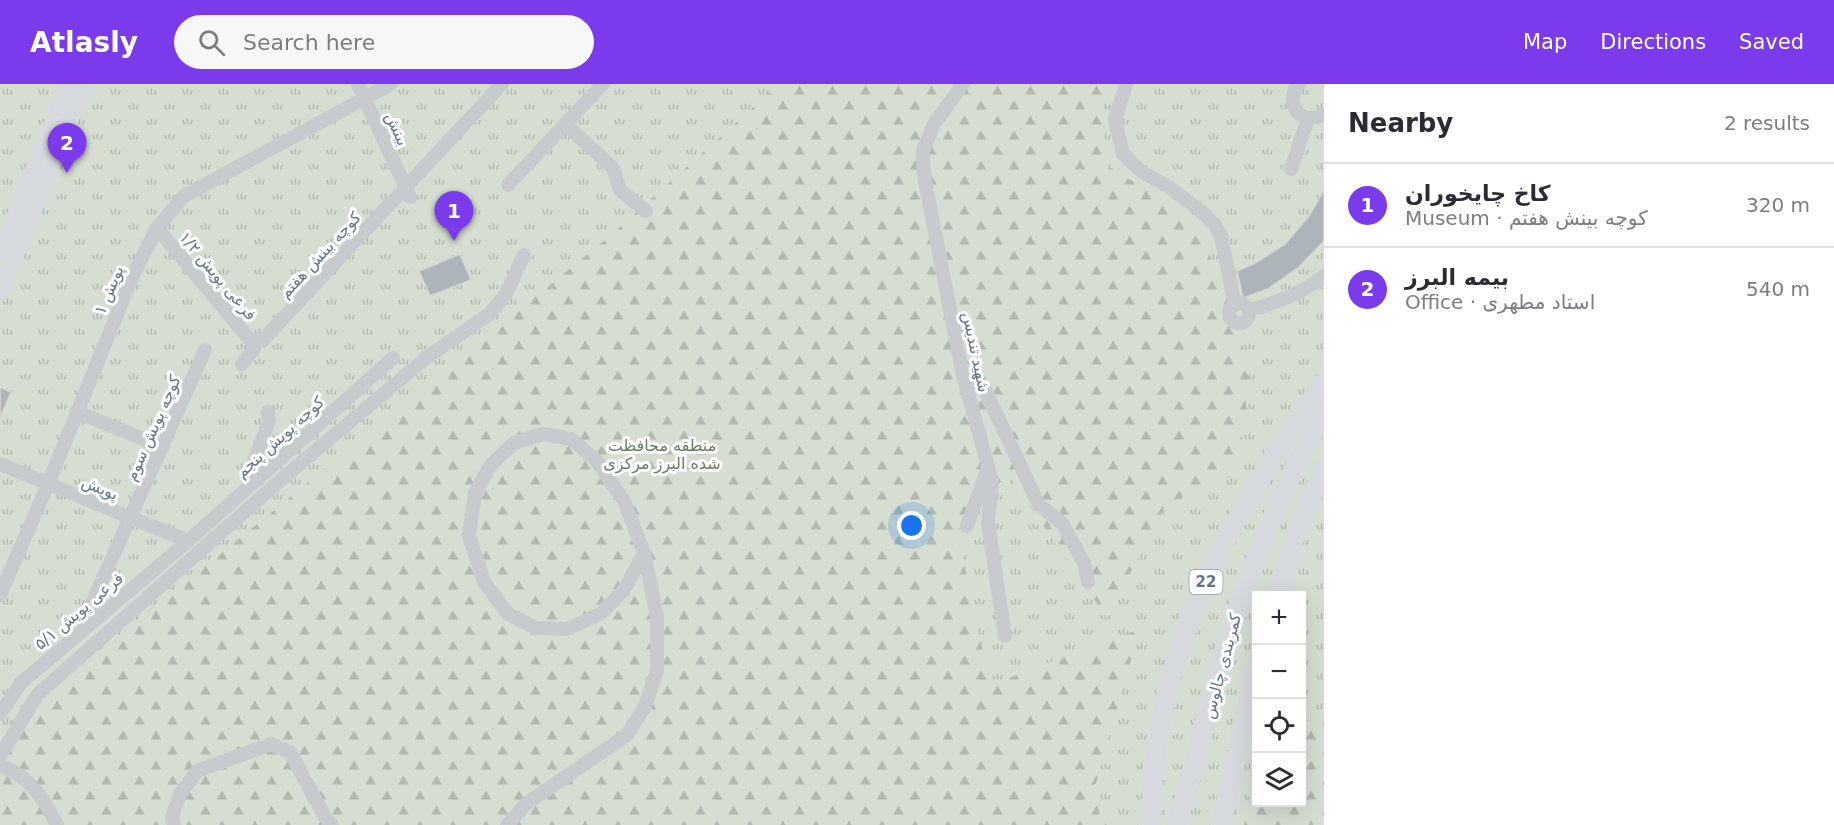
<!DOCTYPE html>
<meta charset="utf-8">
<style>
:root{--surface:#fff;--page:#f7f7f7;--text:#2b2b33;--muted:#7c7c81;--line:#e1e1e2;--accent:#7c3aed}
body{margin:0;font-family:"DejaVu Sans",Cairo,sans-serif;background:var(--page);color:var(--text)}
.controls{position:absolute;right:18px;bottom:18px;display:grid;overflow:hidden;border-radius:0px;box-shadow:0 6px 24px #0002}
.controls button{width:54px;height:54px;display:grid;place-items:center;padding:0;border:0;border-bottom:2px solid var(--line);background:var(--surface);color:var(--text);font:30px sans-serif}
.you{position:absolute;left:912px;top:442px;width:21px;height:21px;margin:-15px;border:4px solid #fff;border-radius:50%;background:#1a73e8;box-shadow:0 0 0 9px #1a73e833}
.badge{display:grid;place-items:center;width:39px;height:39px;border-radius:50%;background:var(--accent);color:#fff;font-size:20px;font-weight:700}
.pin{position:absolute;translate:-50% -50px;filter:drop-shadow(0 2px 3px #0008)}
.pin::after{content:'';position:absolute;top:32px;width:21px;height:18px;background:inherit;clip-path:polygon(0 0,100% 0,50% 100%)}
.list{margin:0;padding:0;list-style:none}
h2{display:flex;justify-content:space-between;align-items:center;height:78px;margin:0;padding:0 24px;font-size:26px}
h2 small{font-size:20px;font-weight:400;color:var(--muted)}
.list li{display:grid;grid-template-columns:39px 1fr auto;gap:18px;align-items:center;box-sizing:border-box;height:84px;padding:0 24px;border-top:2px solid var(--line)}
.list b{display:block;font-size:22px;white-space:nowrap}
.list p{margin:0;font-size:20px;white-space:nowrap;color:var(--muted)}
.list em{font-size:20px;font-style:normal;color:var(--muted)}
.icon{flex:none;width:33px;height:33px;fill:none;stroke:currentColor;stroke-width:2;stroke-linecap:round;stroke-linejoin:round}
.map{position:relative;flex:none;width:1324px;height:741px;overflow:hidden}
header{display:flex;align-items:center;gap:36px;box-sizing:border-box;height:84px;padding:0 30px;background:var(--accent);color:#fff}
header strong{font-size:28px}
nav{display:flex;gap:33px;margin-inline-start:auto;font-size:21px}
.search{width:420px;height:54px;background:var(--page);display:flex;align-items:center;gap:15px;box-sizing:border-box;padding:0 21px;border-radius:33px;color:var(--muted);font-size:22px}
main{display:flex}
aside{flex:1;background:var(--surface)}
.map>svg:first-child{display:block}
.grass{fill:url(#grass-tufts);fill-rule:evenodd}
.forest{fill:url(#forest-firs)}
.building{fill:#adb5bb;stroke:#d7d7d4;stroke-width:1.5}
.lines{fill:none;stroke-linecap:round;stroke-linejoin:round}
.minor{stroke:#c8cbce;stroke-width:14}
.major{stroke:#d6dadf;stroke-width:16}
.highway{stroke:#d6dadf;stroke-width:20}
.labels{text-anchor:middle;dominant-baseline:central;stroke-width:6;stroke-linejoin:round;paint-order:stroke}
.shield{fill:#fff;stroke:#919eaa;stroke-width:1.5}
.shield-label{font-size:15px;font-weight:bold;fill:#627586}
.street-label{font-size:16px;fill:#627586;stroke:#fff}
.park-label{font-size:16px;fill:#667c61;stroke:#fff}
</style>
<header>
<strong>Atlasly</strong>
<div class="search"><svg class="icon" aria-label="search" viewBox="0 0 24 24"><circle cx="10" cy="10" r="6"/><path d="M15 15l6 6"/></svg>Search here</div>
<nav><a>Map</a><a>Directions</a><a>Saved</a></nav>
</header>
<main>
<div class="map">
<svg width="1324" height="741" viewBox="0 0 1324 741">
<defs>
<pattern id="grass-tufts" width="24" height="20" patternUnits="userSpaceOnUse" patternTransform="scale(1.5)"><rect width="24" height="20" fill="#d6ded2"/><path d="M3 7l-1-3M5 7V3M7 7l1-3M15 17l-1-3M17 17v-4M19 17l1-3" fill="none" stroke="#b1b9b0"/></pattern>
<pattern id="forest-firs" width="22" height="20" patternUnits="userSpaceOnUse" patternTransform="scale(1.5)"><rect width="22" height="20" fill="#d6ded2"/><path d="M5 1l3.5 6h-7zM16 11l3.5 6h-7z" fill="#b1b9b0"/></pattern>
</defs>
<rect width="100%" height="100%" fill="#f6f6f2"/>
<path class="grass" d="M0,0H1324V741H0ZM1256,512H1302V718H1256Z"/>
<g class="forest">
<polygon points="779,0 1103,0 1106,81 1191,133 1222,199 1250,284 1238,389 1166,420 1107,534 1008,390 957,446 990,601 1140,545 1094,706 1102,741 0,741 0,678 42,616 611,151"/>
<polygon points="1324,630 1324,741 1244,741 1256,656 1256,718 1302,718 1302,639"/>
</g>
<g class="building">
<polygon points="1324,106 1324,157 1299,183 1268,205 1243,214 1237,187 1257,178 1285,160 1309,132"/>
<polygon points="460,170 471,196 430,212 419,187"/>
<polygon points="0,303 11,308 0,334"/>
</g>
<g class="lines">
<g class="minor">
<polyline points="358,0 410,113"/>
<polyline points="963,0 934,40 923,67 924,92 962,287 992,397 988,439 1005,552"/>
<polyline points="1126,0 1115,36 1123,70 1142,88 1169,103 1201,127 1215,141 1221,152 1235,221"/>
<path d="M1299,0C1282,19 1302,44 1324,30"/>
<polyline points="565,40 613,84 620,106 646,127"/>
<polyline points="1291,85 1308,34"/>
<polyline points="508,101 603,0"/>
<polyline points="157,144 250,256 256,256"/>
<circle cx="1239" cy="229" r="10"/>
<path d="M1248,226C1275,220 1302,209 1324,192"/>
<polyline points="256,256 262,257 502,0"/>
<polyline points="242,280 254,265 256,256"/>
<polyline points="962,287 985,306 1039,421 1062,439 1084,479 1088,498"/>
<polyline points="77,328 163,363"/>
<polyline points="0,380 188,457"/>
<polyline points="255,398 253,380 269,337 268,328"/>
<polyline points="967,442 988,384"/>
<polyline points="0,511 48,400 133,191 157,144 184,112 391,0"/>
<polyline points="91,538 88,528 205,266"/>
<polyline points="0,630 21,599 188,457 393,274"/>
<polyline points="0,672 38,610 283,394 426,274 489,230 505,212 524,171"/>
<path d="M0,681C30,693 43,713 57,741"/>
<polyline points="174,741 172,733 180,710 197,687 271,660 290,668 326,735 332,741"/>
<polyline points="507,741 526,720 627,651 645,622 657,587 657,532 644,469 624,417 596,376 571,355 543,350 514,359 491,381 475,409 469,451 484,498 508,530 536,544 567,545 600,530 624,506 644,469"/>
</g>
<g class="major">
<polyline points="0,168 68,0"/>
<polyline points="0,210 85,0"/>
</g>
<g class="highway">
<polyline points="1277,512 1295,453 1324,383"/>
<path d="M1150,741C1152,692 1157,644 1170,596C1199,488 1260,389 1324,298"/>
<path d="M1176,741C1195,688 1205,632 1221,578C1247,491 1279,408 1324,329"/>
<polyline points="1221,741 1256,585"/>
</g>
</g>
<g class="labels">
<rect class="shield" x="1189.5" y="486" width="33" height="24" rx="4.5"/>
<g class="shield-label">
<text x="1206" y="498">22</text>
</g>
<g class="street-label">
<text transform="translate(397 45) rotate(66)">بینش</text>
<text transform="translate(320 171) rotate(-47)">کوچه بینش هفتم</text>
<text transform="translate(218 192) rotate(50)">فرعی پویش ۱/۲</text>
<text transform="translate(109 206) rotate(-67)">پویش ۱</text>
<text transform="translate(976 268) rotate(78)">شهید تندیس</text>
<text transform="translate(153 344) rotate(-66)">کوچه پویش سوم</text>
<text transform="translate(280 353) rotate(-42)">کوچه پویش پنجم</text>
<text transform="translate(100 404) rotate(22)">پویش</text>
<text transform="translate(79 527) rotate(-40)">فرعی پویش ۵/۱</text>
<text transform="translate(1222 582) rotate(-75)">کمربندی چالوس</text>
</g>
<g class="park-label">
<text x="662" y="361">منطقه محافظت<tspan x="662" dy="18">شده البرز مرکزی</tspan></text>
</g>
</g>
</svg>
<div class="controls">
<button>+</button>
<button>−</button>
<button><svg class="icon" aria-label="locate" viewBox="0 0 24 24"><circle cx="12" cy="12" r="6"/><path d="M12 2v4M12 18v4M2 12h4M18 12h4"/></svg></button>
<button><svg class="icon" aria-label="layers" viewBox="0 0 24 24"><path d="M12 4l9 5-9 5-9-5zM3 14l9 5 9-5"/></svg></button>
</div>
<div class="you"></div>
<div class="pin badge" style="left:454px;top:157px">1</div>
<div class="pin badge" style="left:67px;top:89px">2</div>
</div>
<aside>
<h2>Nearby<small>2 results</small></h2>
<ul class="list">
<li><span class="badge">1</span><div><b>کاخ چایخوران</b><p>Museum · کوچه بینش هفتم</p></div><em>320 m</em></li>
<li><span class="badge">2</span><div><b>بیمه البرز</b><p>Office · استاد مطهری</p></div><em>540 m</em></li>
</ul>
</aside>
</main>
